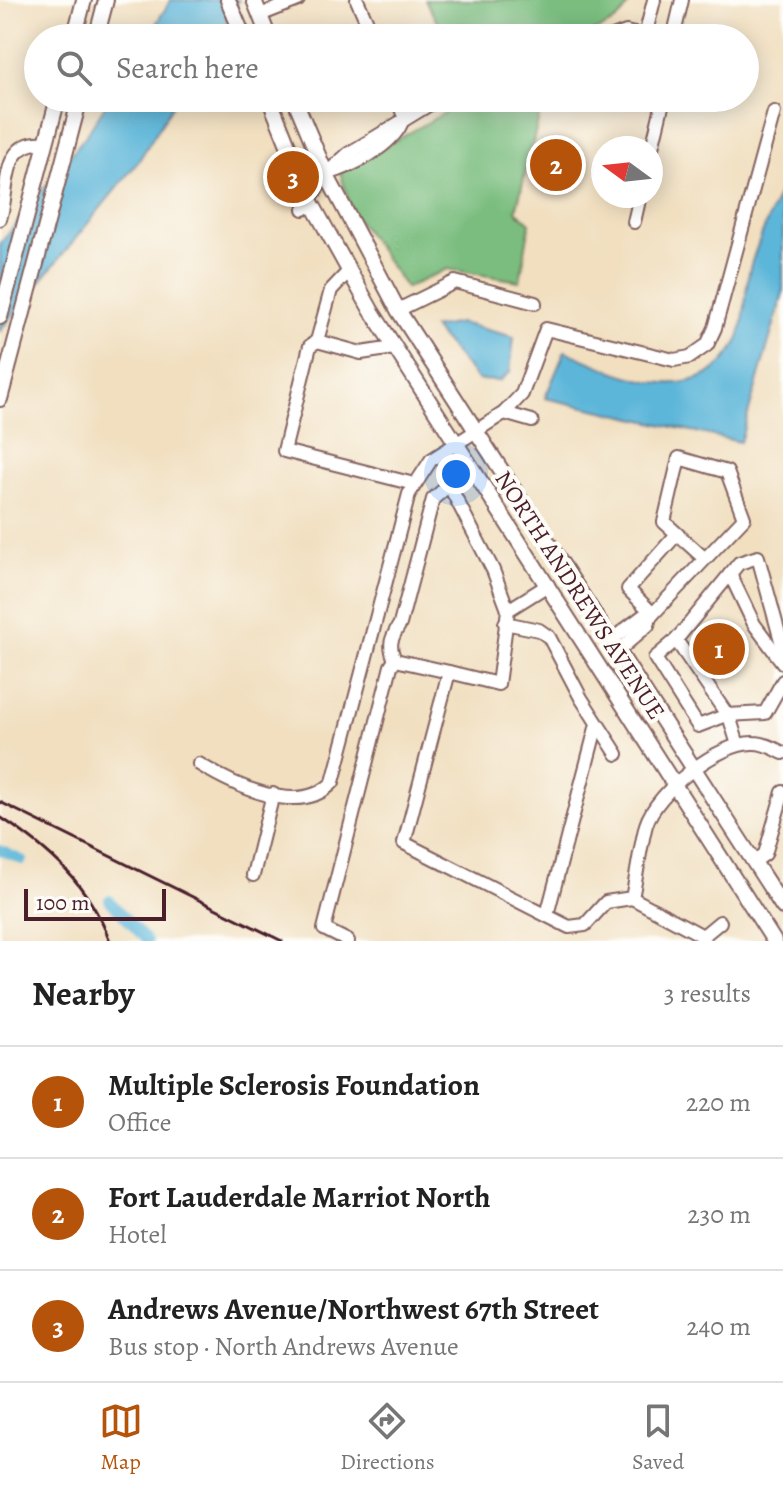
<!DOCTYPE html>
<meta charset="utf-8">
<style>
:root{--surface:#fff;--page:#f2f2f2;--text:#222;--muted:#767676;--line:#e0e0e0;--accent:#b45309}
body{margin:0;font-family:Alegreya,serif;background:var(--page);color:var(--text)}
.compass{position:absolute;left:591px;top:136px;width:72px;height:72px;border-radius:50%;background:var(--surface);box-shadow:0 4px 20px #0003;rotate:285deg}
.scale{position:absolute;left:24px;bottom:20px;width:142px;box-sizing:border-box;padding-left:8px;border:4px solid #4a1f2b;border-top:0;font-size:22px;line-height:28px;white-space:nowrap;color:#4a1f2b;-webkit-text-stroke:6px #fdfcf7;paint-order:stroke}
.you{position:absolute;left:456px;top:474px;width:28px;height:28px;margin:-20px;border:6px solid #fff;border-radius:50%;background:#1a73e8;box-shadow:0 0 0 12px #1a73e833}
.badge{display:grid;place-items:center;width:52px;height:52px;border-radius:50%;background:var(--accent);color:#fff;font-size:26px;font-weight:700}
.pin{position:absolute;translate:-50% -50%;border:4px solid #fff;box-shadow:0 2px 8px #0006}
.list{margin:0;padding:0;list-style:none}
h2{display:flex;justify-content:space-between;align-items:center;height:104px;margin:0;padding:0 32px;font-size:34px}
h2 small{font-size:26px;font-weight:400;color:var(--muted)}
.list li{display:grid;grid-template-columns:52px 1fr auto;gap:24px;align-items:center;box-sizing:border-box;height:112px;padding:0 32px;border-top:2px solid var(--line)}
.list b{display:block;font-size:30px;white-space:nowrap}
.list p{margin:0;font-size:26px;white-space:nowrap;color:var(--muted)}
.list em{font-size:26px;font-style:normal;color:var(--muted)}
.icon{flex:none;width:44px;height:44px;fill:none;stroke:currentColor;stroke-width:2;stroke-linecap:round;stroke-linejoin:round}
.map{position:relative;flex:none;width:783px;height:941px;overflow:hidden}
.search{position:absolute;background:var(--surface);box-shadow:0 4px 20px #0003;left:24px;right:24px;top:24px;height:88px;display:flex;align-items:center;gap:20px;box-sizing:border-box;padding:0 28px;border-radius:44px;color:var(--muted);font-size:30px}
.sheet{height:440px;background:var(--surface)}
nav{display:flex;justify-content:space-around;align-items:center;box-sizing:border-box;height:112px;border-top:2px solid var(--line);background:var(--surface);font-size:22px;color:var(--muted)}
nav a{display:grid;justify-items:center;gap:4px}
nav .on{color:var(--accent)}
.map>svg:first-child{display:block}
.forest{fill:#7abd7f;stroke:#626e55;stroke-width:2}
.water{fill:#5bb6d9;stroke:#526a82;stroke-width:2}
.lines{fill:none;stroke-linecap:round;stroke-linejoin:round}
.canal{stroke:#5bb6d9;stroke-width:10}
.minor-casing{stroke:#84625f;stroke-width:16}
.major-casing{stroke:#84625f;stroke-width:18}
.minor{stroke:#fff;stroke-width:12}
.major{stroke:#fff;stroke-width:14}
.rail{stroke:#4a1f2b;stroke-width:3}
.labels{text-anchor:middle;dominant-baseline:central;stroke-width:8;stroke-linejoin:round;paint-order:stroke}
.street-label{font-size:24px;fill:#4a1f2b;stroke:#fdfcf7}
</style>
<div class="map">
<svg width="783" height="941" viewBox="0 0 783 941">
<rect width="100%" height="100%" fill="#fdfcf7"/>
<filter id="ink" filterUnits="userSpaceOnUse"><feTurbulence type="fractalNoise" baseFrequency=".0125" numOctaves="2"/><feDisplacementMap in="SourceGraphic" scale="16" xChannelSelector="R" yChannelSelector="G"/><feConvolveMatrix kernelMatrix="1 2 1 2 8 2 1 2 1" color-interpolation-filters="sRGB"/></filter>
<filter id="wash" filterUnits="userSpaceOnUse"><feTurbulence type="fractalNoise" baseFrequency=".006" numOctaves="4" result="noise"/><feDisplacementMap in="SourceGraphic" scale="32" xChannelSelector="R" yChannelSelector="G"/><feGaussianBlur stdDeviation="1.8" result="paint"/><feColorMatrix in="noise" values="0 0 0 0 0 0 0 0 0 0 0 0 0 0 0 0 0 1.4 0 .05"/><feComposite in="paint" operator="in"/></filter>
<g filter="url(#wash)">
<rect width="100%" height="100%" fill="#f1dfc0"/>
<g class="forest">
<path d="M425,0H630C615,54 491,38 446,38Z"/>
<polygon points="471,98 518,98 540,113 516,211 530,223 520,281 447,269 406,288 352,212 340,172"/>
</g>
<g class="water">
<polygon points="171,0 239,0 217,38 147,38"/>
<polygon points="110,98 177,98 138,162 0,331 0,244 87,134"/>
<path d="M783,182V293L740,442L545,398L565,351C618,374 696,413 735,346C747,326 744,291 750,268C758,239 773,210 783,182Z"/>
<polygon points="460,323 514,337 510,372 499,381 478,380 433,328"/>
</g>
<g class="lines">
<g class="canal">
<polyline points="0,850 22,860"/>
<polyline points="109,900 147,941"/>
</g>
</g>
</g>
<g filter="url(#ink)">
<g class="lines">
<defs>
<g id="minor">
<polyline points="357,0 374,38"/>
<polyline points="260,15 298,0"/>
<polyline points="645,36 654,0"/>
<polyline points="610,38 626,32 652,38"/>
<polyline points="673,38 682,0"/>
<polyline points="397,98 405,119"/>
<polyline points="651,152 664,98"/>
<path d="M329,173C352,167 391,146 401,124"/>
<polyline points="304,209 326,174 348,154 440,98"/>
<path d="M0,219C10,188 0,139 46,143"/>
<polyline points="634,222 640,196"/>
<polyline points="348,272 331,290 317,341 361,353 394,348"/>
<polyline points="398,310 455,282 535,303"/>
<polyline points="317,341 310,346 284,451 414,484"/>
<polyline points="504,413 532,421"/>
<polyline points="730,574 754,624 783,663"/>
<polyline points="548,585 508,610 498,684 449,672 404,843 569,927 585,925 606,902 632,898"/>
<polyline points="653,614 628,589 677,534"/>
<polyline points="505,623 539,630 549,637 581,698 617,754"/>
<polyline points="676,640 730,719 738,745"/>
<polyline points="610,641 643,616 650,617"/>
<polyline points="783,648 758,557 739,563 676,640 655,658 698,726 727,715 765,713 783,681"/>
<polyline points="618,651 648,625 650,617 744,518 727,472 679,458 664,522 705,559"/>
<path d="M395,660C388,645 391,638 400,624L433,499L449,485L493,570L508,610"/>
<path d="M199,764C233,785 300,818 333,782L409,494L431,460L504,413L522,394L546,329L674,360L690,357L707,345L715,328L774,112"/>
<polyline points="754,862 765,854 783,792"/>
<polyline points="253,875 273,794"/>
<polyline points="547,915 597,724"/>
<polyline points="703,936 720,922"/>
<polyline points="348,941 324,929 391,666 395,660 449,672"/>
<path d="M701,941L703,936L632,898C637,874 640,848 646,825C656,792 719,742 754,743C764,743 774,748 783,753"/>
</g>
<g id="major">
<polyline points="228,0 244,38"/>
<polyline points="254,0 269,38"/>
<polyline points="74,38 84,0"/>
<polyline points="96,38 106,0"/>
<polyline points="269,98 311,202 371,310 774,941"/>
<polyline points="294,98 326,174 398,310 783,907"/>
<polyline points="0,317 58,98"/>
<polyline points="0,399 80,98"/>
</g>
</defs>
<use href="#minor" class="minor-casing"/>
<use href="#major" class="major-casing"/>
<use href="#minor" class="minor"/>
<use href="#major" class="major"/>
<g class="rail">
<polyline points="0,802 282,941"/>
<path d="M0,817C51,850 88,884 110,941"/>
</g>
</g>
</g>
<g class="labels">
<g class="street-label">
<text transform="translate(580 595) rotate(57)">NORTH ANDREWS AVENUE</text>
</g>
</g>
</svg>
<svg class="compass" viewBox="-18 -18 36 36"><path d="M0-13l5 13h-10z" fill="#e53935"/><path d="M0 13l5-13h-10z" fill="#767676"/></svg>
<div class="scale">100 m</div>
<div class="you"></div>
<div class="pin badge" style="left:719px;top:649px">1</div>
<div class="pin badge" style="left:556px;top:165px">2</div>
<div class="pin badge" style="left:293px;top:177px">3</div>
<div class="search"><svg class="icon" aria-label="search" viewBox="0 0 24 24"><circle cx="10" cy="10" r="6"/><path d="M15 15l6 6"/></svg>Search here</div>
</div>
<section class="sheet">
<h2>Nearby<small>3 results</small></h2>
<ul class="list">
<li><span class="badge">1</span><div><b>Multiple Sclerosis Foundation</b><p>Office</p></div><em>220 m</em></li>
<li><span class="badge">2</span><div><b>Fort Lauderdale Marriot North</b><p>Hotel</p></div><em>230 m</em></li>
<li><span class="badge">3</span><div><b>Andrews Avenue/Northwest 67th Street</b><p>Bus stop · North Andrews Avenue</p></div><em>240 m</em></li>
</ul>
</section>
<nav>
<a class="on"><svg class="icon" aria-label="map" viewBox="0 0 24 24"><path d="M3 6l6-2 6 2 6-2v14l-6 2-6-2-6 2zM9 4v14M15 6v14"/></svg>Map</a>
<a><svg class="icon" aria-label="directions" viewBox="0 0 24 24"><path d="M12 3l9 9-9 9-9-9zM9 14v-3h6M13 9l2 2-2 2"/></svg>Directions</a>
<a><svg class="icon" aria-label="saved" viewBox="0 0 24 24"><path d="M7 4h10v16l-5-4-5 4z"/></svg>Saved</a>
</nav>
